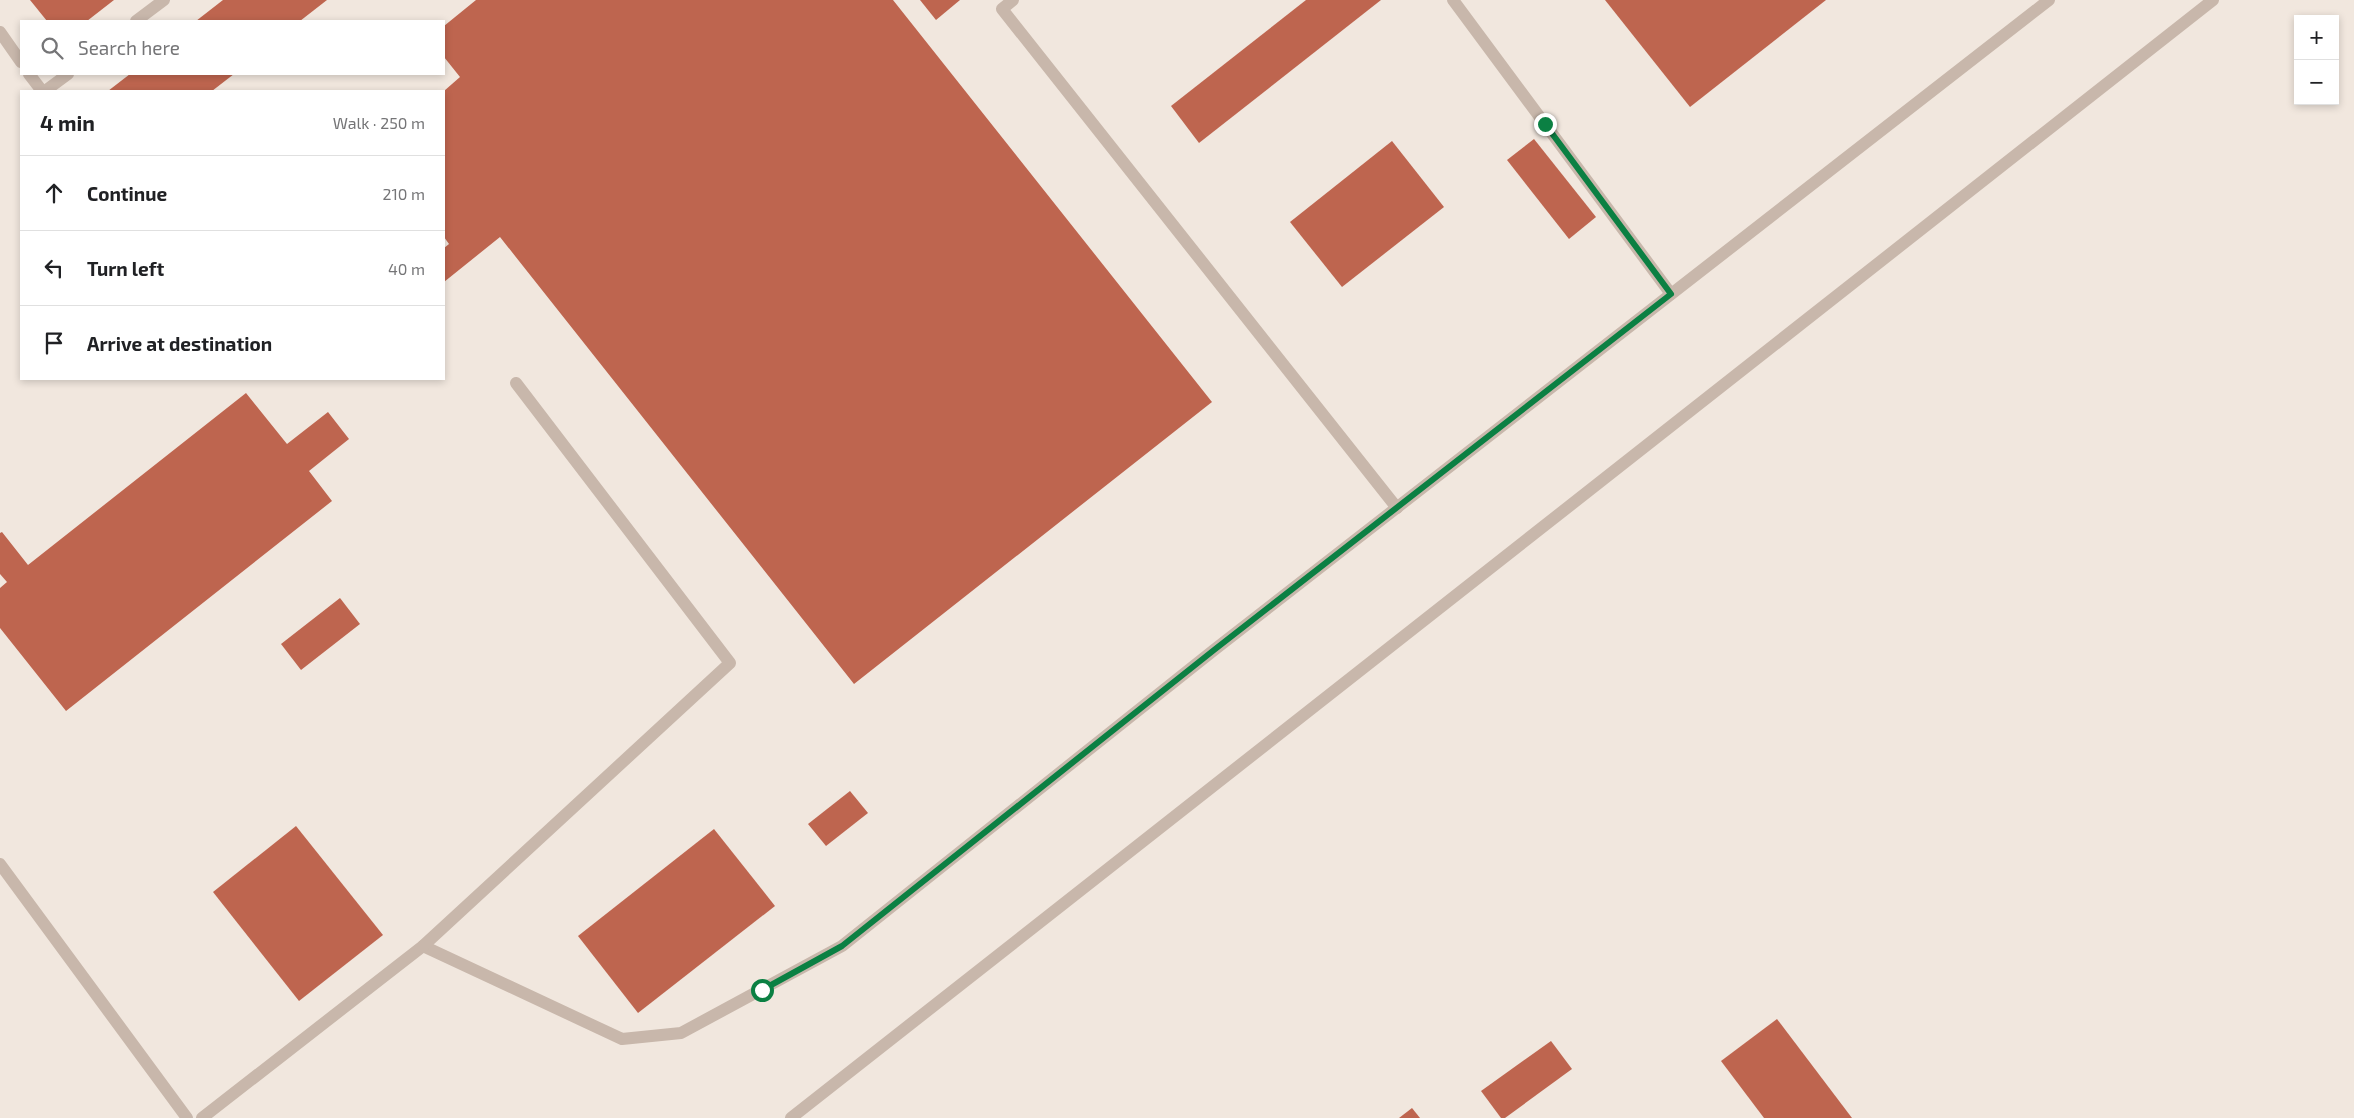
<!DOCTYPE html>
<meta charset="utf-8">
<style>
:root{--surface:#fff;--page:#f6f6f6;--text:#202124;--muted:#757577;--line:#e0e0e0}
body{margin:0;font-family:"Exo 2",sans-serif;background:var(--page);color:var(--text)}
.controls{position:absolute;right:15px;top:15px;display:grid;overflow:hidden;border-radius:0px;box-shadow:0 2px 8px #0003}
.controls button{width:45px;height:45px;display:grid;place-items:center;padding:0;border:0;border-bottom:1px solid var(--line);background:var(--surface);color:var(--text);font:25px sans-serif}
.stop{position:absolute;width:15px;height:15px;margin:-11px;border:4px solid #0b8043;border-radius:50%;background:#fff}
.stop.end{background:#0b8043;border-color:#fff;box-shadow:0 1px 5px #0008}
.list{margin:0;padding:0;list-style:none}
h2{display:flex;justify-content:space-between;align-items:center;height:65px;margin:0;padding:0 20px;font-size:21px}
h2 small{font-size:16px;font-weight:400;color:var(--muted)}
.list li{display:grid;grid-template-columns:32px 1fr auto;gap:15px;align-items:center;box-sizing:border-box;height:75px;padding:0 20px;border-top:1px solid var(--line)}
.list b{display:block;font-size:19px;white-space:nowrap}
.list em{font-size:16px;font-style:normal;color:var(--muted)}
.icon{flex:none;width:28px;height:28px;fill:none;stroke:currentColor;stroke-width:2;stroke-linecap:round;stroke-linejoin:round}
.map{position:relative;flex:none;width:2354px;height:1118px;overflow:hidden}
.search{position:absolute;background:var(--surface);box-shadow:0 2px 8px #0003;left:20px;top:20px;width:425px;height:55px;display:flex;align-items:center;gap:12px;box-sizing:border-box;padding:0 18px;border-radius:0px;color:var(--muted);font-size:19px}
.panel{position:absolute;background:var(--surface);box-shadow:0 2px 8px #0003;left:20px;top:90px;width:425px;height:290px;border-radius:0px}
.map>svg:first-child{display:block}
.building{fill:#be654f}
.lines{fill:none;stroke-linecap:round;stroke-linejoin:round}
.lane{stroke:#c8b7ab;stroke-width:12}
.street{stroke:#c8b7ab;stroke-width:12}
.route{stroke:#0b8043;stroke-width:6}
</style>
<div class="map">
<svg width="2354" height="1118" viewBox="0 0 2354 1118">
<rect width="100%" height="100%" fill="#f1e7de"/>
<g class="building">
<polygon points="30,0 114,0 87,21 47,21"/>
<polygon points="223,0 327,0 300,21 196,21"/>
<polygon points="476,0 893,0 1212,402 854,684 500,237 444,282 444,248 449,244 444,237 444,91 460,77 444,57 444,26"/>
<polygon points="920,0 960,0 936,20"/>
<polygon points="1306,0 1381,0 1199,143 1171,106"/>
<polygon points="1605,0 1826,0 1690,107"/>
<polygon points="130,74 234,74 212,91 108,91"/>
<polygon points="1534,139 1596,217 1569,239 1507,160"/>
<polygon points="1392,141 1444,207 1342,287 1290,222"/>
<polygon points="246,393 287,444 328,412 349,439 309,471 332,501 66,711 0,628 0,588 7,582 0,574 0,533 2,532 28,565"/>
<polygon points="340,598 360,624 301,670 281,644"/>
<polygon points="850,791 868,813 826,846 808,824"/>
<polygon points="296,826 383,935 299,1001 213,892"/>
<polygon points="714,829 775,906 638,1013 578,936"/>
<polygon points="1777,1019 1852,1118 1764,1118 1721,1061"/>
<polygon points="1551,1041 1572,1069 1505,1118 1501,1118 1481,1091"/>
<polygon points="1412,1108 1420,1118 1399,1118"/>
</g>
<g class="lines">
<g class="lane">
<polyline points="1013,0 1002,9 1397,508"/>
<polyline points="1453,0 1671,294"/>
<polyline points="136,21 164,0"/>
<polyline points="0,32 21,62"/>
<polyline points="29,74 42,91"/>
<polyline points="45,91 68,74"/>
<polyline points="0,864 187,1118"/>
<polyline points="423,946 622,1039 681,1033 842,946 1214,650 2049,0"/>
<polyline points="202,1118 423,946 730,663 516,383"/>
</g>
<polyline class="street" points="791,1118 2213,0"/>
</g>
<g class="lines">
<polyline class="route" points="762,990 842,946 1214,650 1671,294 1545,124"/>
</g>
</svg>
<div class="controls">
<button>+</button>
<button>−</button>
</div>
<div class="stop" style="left:762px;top:990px"></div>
<div class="stop end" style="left:1545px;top:124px"></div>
<div class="search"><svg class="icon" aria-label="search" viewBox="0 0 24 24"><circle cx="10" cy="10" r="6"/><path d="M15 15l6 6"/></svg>Search here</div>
<section class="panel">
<h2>4 min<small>Walk · 250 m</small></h2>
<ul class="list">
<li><svg class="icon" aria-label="ahead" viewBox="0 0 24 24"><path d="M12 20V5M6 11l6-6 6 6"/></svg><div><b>Continue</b></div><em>210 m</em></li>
<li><svg class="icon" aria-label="left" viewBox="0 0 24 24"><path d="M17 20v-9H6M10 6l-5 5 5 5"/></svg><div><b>Turn left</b></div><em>40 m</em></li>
<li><svg class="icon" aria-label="arrive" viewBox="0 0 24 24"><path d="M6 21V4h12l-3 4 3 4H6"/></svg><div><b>Arrive at destination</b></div></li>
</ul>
</section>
</div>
